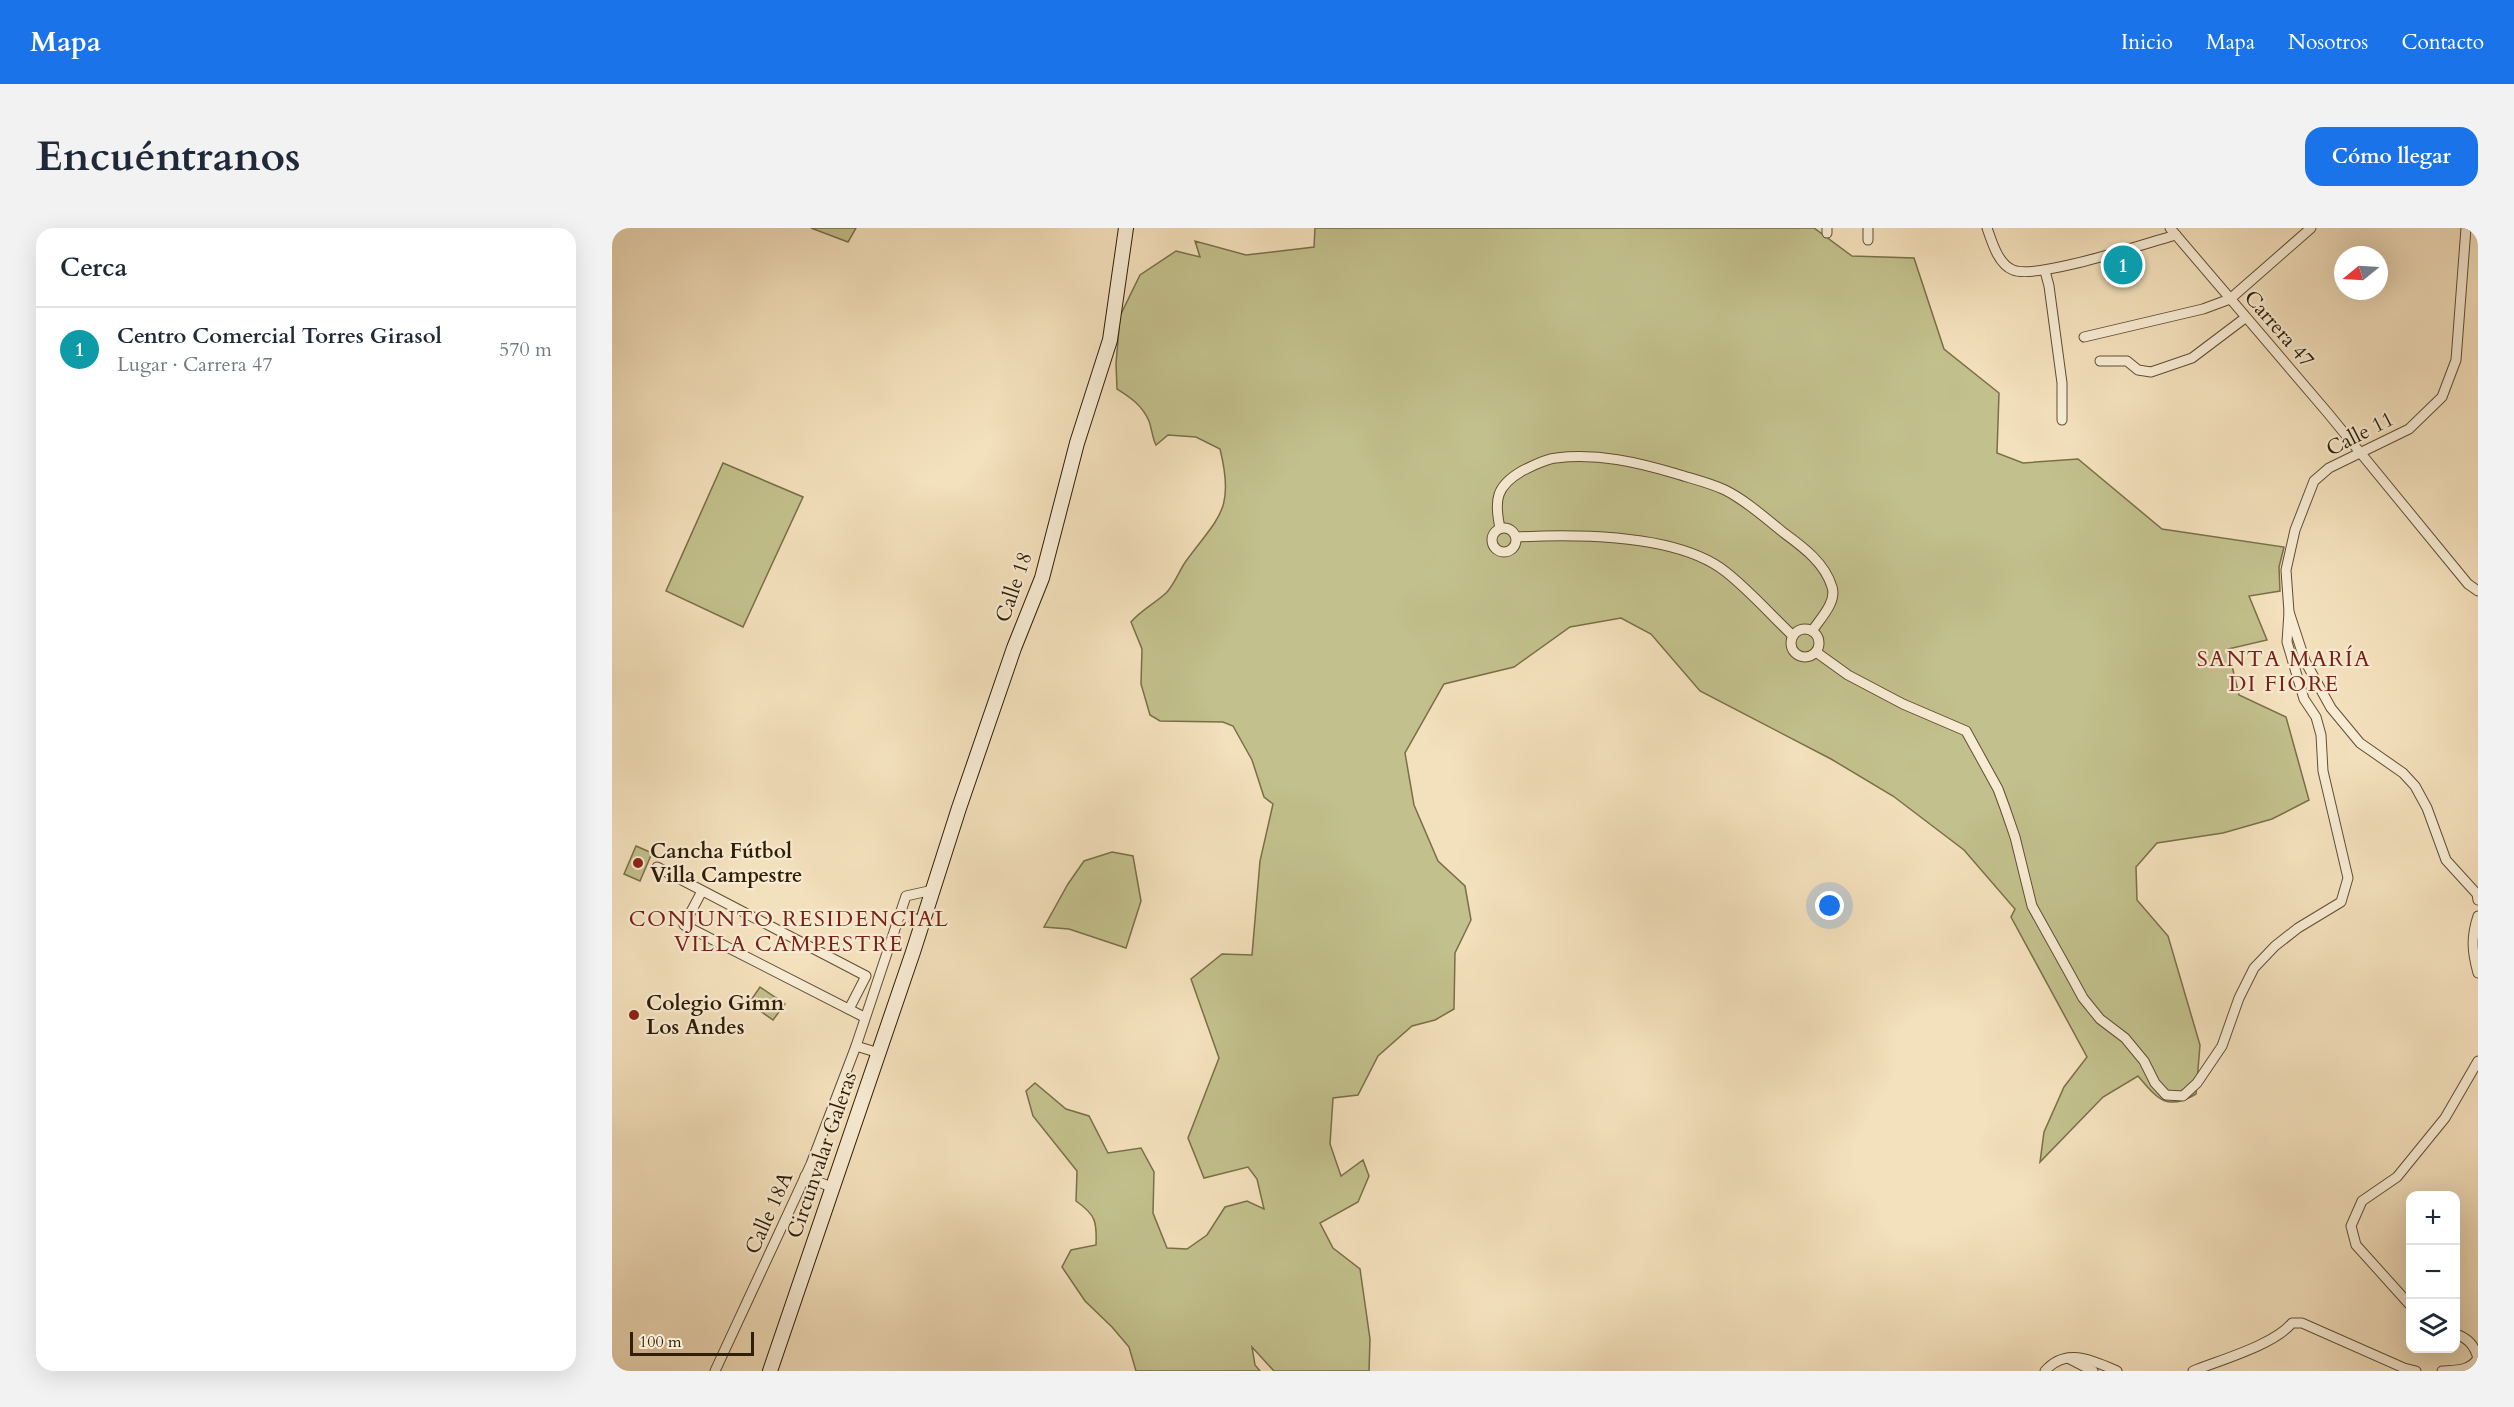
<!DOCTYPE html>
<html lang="es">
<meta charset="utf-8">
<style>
:root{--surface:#fff;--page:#f2f2f3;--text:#1f2937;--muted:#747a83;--line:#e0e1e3;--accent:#1a73e8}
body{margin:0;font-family:Cardo,serif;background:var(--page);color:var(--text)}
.controls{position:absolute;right:18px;bottom:18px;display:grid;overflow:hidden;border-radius:12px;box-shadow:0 6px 24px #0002}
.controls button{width:54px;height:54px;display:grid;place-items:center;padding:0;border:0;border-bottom:2px solid var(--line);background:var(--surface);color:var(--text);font:30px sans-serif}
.compass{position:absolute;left:1722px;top:18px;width:54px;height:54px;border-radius:50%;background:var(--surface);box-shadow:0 6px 24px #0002;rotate:252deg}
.scale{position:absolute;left:18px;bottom:15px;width:124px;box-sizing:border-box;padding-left:6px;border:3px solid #301e05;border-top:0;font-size:16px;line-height:21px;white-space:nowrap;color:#301e05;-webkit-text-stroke:4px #f7ebd3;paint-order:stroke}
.you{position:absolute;left:1218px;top:678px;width:21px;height:21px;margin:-15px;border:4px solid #fff;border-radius:50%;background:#1a73e8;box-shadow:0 0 0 9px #1a73e833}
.badge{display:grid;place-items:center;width:39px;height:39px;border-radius:50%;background:var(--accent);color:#fff;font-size:20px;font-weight:700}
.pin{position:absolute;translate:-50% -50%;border:3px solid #fff;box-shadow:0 2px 6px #0006}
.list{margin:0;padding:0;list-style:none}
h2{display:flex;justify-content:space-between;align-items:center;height:78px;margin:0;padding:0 24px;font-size:26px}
h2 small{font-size:20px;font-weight:400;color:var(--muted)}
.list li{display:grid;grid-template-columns:39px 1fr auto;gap:18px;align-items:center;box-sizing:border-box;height:84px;padding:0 24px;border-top:2px solid var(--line)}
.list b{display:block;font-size:22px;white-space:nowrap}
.list p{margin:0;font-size:20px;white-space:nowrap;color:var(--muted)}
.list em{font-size:20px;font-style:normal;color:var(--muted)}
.icon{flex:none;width:33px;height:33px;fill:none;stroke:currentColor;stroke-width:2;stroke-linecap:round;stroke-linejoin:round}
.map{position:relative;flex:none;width:1866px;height:1143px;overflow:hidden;border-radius:18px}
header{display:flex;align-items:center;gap:36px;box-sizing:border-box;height:84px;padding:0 30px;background:var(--accent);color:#fff}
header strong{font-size:28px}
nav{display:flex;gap:33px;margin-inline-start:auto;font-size:21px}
.intro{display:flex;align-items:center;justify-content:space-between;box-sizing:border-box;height:144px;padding:0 36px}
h1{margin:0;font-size:42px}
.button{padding:15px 27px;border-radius:18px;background:var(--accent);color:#fff;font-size:21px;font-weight:700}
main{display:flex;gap:36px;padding:0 36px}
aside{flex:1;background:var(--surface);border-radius:18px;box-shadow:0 6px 24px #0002}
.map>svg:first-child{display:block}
.green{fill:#c2c08c;stroke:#796f48;stroke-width:1.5}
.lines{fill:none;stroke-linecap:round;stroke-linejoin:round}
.street-casing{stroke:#614e33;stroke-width:11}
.secondary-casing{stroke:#301e05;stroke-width:16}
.street{stroke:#f7ebd3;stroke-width:9}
.secondary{stroke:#f7ebd3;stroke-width:14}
.poi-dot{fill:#8f2418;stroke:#f7ebd3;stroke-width:2}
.labels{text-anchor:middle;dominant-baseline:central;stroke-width:4.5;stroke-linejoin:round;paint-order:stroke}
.street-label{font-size:21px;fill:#301e05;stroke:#f7ebd3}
.poi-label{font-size:21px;font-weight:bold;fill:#301e05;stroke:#f7ebd3;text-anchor:start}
.neighbourhood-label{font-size:22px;letter-spacing:1.5px;fill:#7a1f14;stroke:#f7ebd3}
</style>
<header>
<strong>Mapa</strong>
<nav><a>Inicio</a><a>Mapa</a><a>Nosotros</a><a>Contacto</a></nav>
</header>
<div class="intro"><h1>Encuéntranos</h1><a class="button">Cómo llegar</a></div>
<main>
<aside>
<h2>Cerca<small></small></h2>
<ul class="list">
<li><span class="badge" style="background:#0f9aa8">1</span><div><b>Centro Comercial Torres Girasol</b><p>Lugar · Carrera 47</p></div><em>570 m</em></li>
</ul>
</aside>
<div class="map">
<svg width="1866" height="1143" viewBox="0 0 1866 1143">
<rect width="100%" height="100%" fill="#f3e0bc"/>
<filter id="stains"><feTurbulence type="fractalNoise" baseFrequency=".00333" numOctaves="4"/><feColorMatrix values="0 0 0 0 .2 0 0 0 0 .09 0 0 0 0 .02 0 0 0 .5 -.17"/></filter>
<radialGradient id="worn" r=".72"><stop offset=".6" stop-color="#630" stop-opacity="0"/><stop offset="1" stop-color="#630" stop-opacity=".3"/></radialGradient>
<g class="green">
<polygon points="199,0 244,0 236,14"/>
<path d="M703,0H1202L1240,28L1302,30L1332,121L1387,165L1385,225L1411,235L1466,231L1550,301L1672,319L1667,339L1668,363L1637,368L1655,412L1616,421L1627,467L1674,489L1697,572L1660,591L1611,605L1545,615L1524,639L1525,672L1556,708L1588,817L1584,866C1554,884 1545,870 1526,848L1491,869L1428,934L1432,904L1452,859L1475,829L1399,689L1403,681L1352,622L1281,568L1219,531L1088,463L1039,406L1009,390L958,399L902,439L832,456L793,525L802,577L826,633L853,658L859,692L843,725L842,781L823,792L800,798L766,828L746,867L721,870L718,916L729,948L751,932L757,948L746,974L708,995L721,1020L748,1041L758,1111L757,1143H662L640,1119L643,1137L648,1143H524L517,1119L500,1099L473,1073L450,1039L459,1022L484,1017C485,994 484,987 464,973L465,943L421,888L414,863L423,855L454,881L477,888L496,925L529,920L542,944L541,985L555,1020L575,1021L595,1007L613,979L635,973L652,981L645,951L636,939L592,950L576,910L607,830L579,751L610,726L640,727L648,633L661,576L652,569L640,532L621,498L611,494L548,493L538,487L529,456L530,421L519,394C529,382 542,376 554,365C562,357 567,343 574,333C607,288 623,282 608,221L584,209L556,207L544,217C540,209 540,201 537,193C530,177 519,170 505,161L504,136L508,88L528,47L564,23L588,29L583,13L634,27L702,19Z"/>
<polygon points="111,235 191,269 131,399 54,363"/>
<polygon points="24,618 40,625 28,653 12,646"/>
<polygon points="500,624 521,628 529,673 514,720 457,701 432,699 456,656 472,633"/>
<polygon points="148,759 173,776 161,792 137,775"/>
</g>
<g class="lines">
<defs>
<g id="street">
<path d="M1375,0C1380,14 1386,36 1401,42C1425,52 1534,15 1564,7"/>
<polyline points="1558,0 1715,184 1856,356 1866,363"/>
<polyline points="1854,0 1844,132 1830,169 1797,201 1717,240 1702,253 1683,302 1674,342 1677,384 1693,433 1719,480 1748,515 1791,545 1803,558 1815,580 1834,632 1865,666 1866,672"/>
<polyline points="1215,5 1215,0"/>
<polyline points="1256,12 1256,0"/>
<polyline points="1433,43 1437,58 1450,155 1450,192"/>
<polyline points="1472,109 1591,81 1618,71 1699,0"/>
<polyline points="1488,133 1515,133 1526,142 1539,144 1580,130 1633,90"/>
<circle cx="892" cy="312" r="12"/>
<path d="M888,300C882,272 884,258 910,243C920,238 933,231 944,230C986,225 1025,234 1065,246C1081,251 1098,255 1113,262C1135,273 1153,290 1172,305C1191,319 1213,335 1220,359C1225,374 1208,391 1200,403"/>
<path d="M904,309C964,306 1065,305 1114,344C1138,363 1159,387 1181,408"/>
<circle cx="1193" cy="415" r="14"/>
<polyline points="1204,424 1236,447 1291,476 1354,503 1386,561 1393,580 1403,609 1420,678 1459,748 1471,770 1488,791 1513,810 1532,833 1543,855 1554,867 1571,868 1585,855 1610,818 1627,770 1642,740 1663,718 1686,700 1729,674 1736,650 1711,543 1709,507 1704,489 1692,471 1675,414 1677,384"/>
<polyline points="45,639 254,748 237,781"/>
<polyline points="90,663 72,697 252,789"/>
<polyline points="288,685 311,694"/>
<path d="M1866,688C1859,709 1860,724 1866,745"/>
<polyline points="244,818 267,825"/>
<polyline points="193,948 221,960"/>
<polyline points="1798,1077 1744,1017 1739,998 1750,973 1785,949 1833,890 1866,833"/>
<polyline points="1456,1130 1481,1143"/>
<polyline points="103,1143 199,936 244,818 294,668 321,662"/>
<path d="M1433,1143C1454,1119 1480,1132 1505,1143"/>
<path d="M1581,1143C1608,1132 1662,1117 1680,1095H1690L1792,1140L1804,1143"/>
<path d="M1830,1143C1845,1142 1858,1143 1866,1130C1862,1117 1857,1111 1844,1106"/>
</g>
<polyline id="secondary" points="158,1143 301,724 347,580 402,420 430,350 465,215 498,112 514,0"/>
</defs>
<use href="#street" class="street-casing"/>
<use href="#secondary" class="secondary-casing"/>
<use href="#street" class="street"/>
<use href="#secondary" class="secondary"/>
</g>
<g class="poi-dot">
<circle cx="26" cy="635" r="6"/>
<circle cx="22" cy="787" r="6"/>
</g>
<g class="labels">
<g class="street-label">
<text transform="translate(1667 101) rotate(49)">Carrera 47</text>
<text transform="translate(1748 206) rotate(-27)">Calle 11</text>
<text transform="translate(402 359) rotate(-71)">Calle 18</text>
<text transform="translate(210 927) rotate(-71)">Circunvalar Galeras</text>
<text transform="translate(157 985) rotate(-66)">Calle 18A</text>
</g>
<g class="poi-label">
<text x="38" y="623">Cancha Fútbol<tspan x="38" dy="24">Villa Campestre</tspan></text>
<text x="34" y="775">Colegio Gimn<tspan x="34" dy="24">Los Andes</tspan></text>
</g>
<g class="neighbourhood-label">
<text x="1672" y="431">SANTA MARÍA<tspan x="1672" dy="25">DI FIORE</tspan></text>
<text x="177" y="691">CONJUNTO RESIDENCIAL<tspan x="177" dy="25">VILLA CAMPESTRE</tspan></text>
</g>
</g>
<rect width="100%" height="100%" filter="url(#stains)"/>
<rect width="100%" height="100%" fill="url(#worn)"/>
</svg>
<div class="controls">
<button>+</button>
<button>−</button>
<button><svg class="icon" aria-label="layers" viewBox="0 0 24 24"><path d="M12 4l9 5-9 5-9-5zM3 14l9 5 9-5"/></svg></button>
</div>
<svg class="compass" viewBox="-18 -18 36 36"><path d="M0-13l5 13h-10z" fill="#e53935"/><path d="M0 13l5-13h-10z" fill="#747a83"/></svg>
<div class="scale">100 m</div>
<div class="you"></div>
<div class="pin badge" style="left:1511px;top:37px;background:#0f9aa8">1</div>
</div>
</main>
